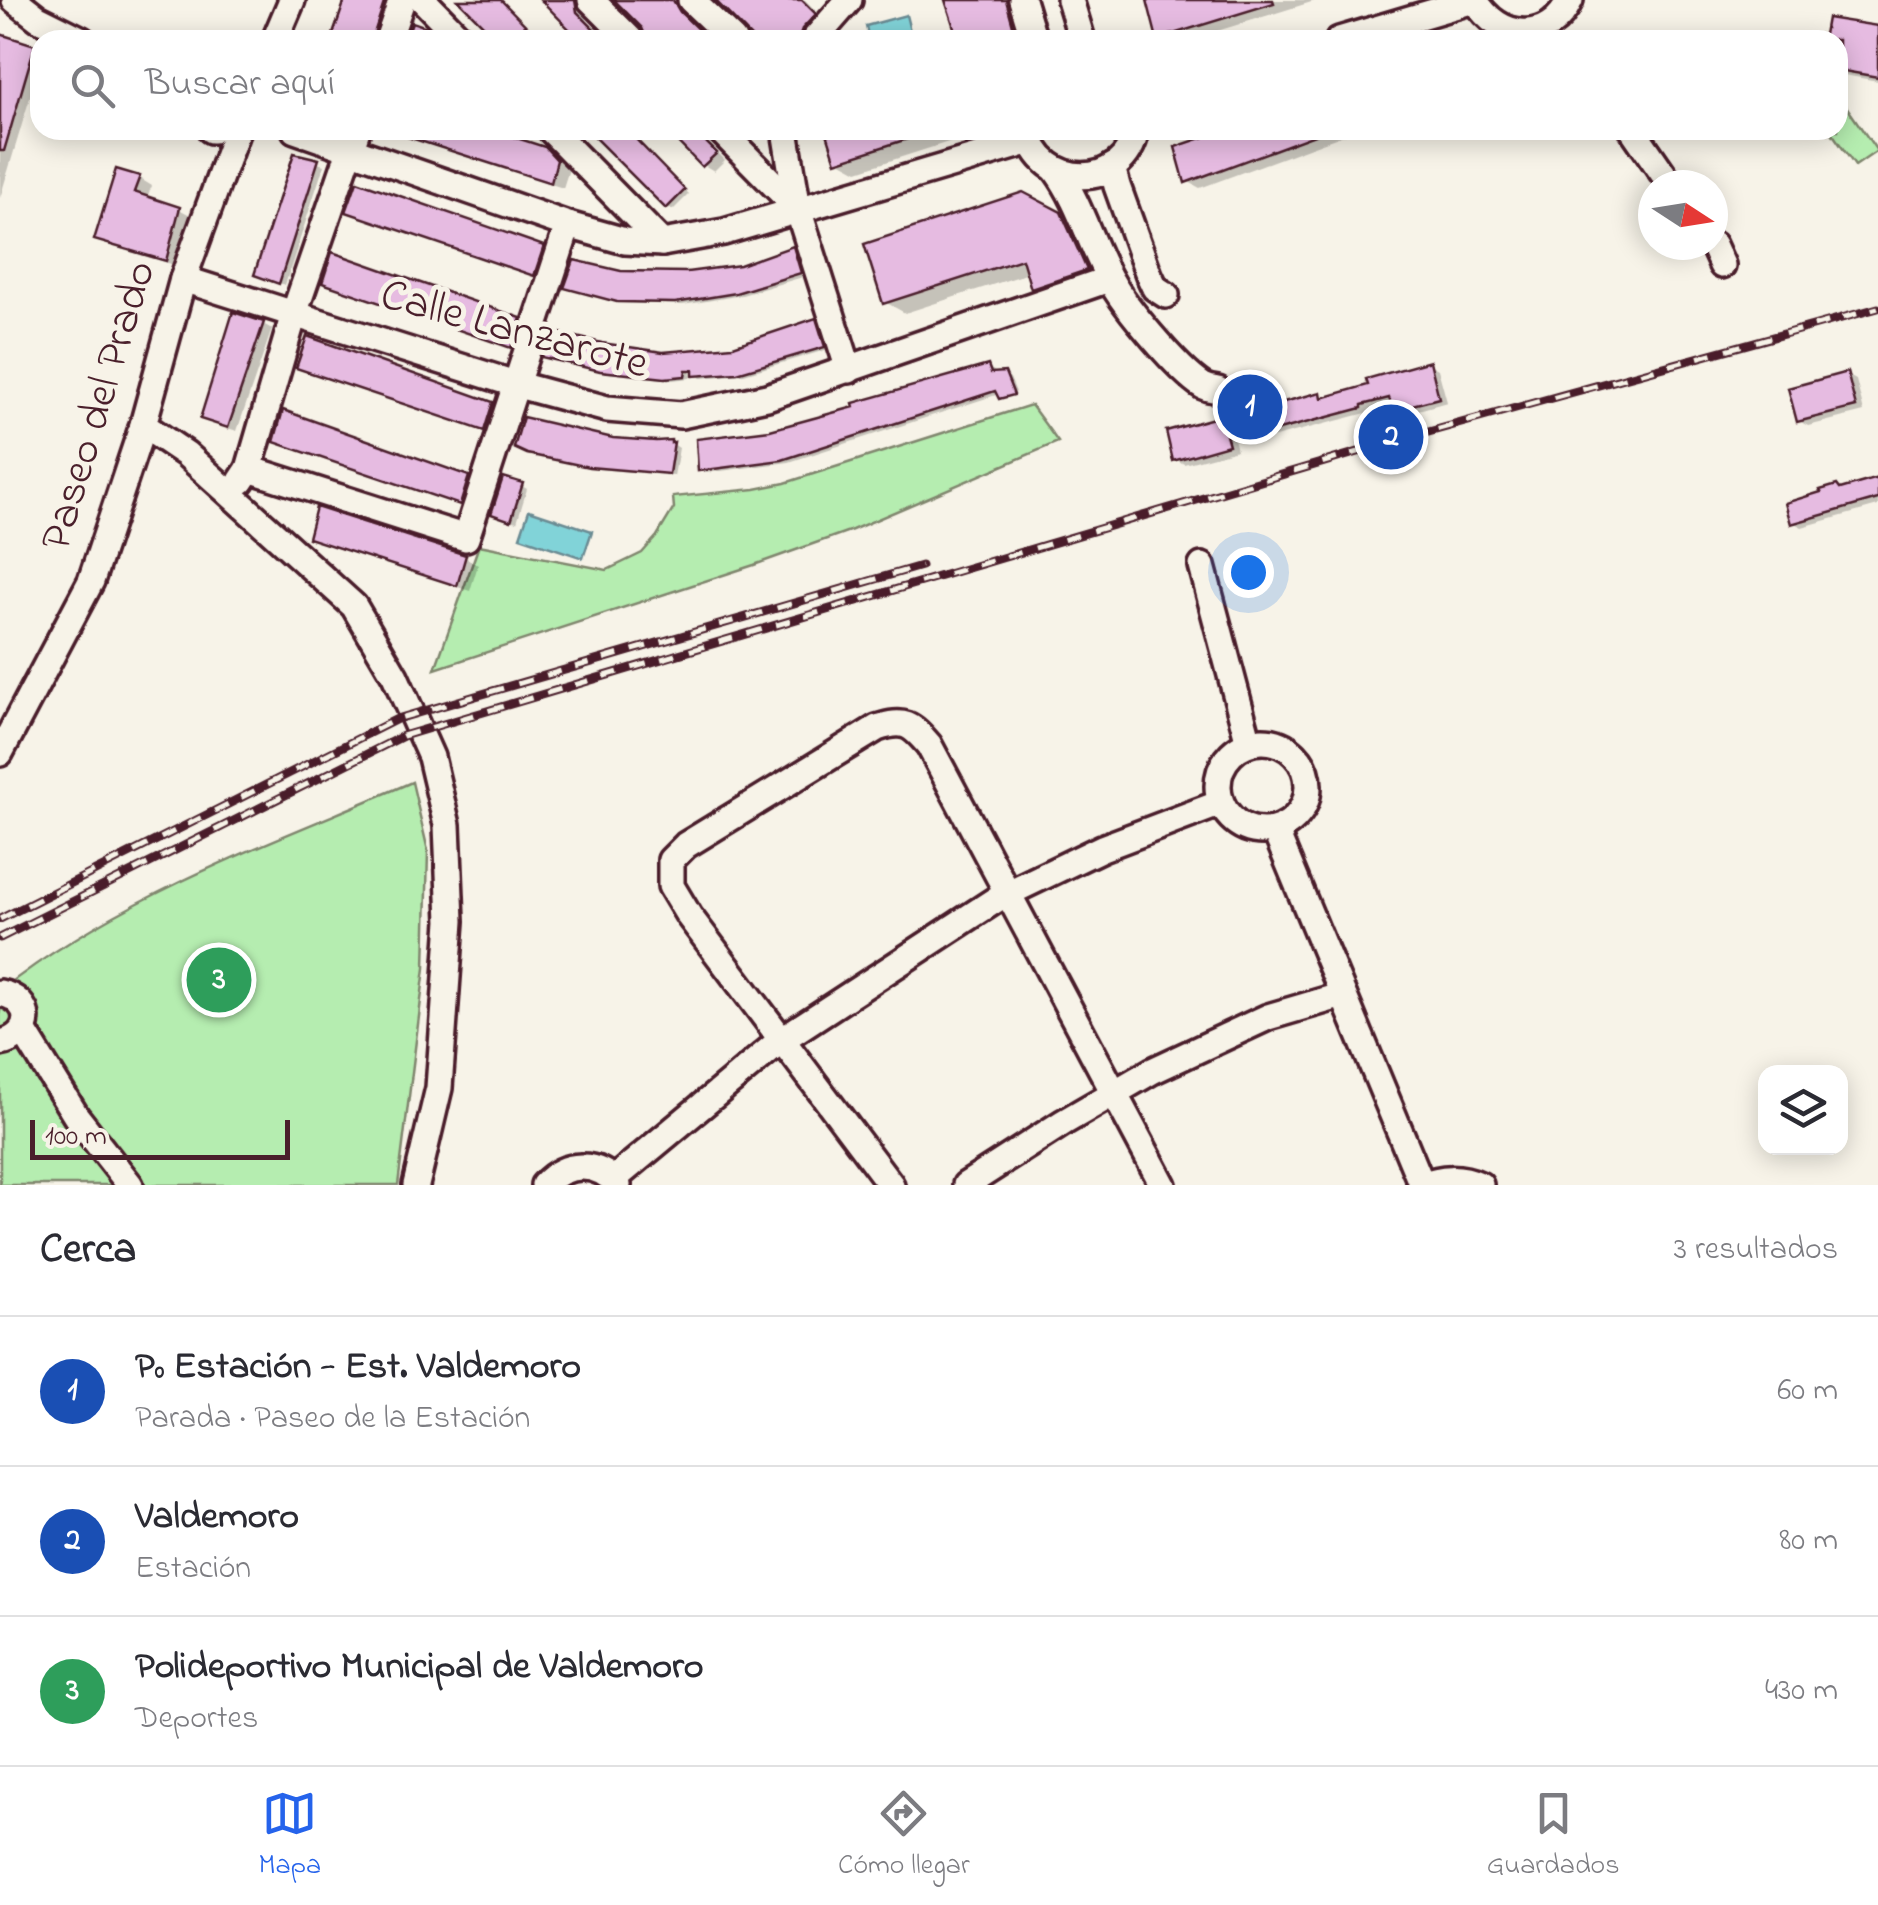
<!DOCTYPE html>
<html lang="es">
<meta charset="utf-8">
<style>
:root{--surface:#fff;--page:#f7f7f7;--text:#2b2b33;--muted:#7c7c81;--line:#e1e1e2;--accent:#2563eb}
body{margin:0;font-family:"Indie Flower",sans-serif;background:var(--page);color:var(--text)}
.controls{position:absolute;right:30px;bottom:30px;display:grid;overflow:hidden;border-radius:20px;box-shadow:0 5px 25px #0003}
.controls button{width:90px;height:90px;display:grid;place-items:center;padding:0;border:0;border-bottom:2px solid var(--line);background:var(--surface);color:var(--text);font:50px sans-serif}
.compass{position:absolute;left:1638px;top:170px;width:90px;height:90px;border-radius:50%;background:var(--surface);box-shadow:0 5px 25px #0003;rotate:102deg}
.scale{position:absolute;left:30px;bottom:25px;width:260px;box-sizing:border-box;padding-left:10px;border:5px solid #4a1f2b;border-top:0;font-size:28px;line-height:35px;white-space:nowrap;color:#4a1f2b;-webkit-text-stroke:8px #f7f3e8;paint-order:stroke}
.you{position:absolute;left:1248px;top:572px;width:35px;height:35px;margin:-25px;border:8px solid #fff;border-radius:50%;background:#1a73e8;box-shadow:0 0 0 15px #1a73e833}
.badge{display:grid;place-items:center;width:65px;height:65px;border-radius:50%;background:var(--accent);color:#fff;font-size:32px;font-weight:700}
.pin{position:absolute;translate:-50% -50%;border:5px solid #fff;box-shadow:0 2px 10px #0006}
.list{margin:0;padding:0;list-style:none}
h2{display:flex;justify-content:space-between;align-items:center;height:130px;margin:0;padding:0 40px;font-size:42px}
h2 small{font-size:32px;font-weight:400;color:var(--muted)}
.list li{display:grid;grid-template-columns:65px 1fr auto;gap:30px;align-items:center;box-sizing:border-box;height:150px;padding:0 40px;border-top:2px solid var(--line)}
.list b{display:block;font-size:38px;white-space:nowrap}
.list p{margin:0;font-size:32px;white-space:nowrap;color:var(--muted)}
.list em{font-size:32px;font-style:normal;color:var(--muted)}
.icon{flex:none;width:55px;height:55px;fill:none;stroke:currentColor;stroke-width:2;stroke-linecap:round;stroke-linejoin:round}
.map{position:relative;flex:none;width:1878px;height:1185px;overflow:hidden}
.search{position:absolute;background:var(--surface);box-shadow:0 5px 25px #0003;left:30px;right:30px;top:30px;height:110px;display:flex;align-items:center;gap:25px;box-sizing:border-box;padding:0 35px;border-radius:30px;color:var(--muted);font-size:38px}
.sheet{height:580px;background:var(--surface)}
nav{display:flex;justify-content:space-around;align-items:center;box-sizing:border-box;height:140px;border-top:2px solid var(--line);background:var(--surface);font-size:28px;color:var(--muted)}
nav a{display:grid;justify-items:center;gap:5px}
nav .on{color:var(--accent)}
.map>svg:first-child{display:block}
.green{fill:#b5edb0;stroke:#80866e;stroke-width:2.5}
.water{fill:#81d3d8;stroke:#6b8b93;stroke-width:2.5}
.shadow{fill:#0003}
.building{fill:#e6bbe1;stroke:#4a1f2b;stroke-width:2.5}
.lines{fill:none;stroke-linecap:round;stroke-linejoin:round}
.minor-casing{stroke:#4a1f2b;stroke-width:32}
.minor{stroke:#f7f3e8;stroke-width:25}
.rail-casing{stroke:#4a1f2b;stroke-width:9}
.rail{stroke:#f7f3e8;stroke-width:5;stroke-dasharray:15;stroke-linecap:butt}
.labels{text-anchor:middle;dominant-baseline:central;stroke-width:10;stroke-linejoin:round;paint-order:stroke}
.street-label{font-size:45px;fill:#4a1f2b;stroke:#f7f3e8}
</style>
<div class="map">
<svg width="1878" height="1185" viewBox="0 0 1878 1185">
<rect width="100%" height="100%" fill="#f7f3e8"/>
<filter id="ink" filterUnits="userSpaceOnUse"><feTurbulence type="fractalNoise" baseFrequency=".01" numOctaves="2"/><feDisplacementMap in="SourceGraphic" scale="20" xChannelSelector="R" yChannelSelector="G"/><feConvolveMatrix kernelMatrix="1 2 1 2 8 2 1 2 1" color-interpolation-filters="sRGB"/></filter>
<g filter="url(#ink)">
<g class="green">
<polygon points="1846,106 1877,151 1855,166 1830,130 1838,130 1838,112"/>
<polygon points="1031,405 1058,442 852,530 754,565 435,669 479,545 607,570 642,553 657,536 674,508 673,497 755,489 785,483"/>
<path d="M412,782L428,851L425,968L398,1185H0V991C121,895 271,843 412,782Z"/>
</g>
<g class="water">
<polygon points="906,15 911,35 891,40 869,40 866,26"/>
<polygon points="529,510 592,531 583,558 520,537"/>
</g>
<g class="shadow">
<polygon points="347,0 400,0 386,40 334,40"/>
<polygon points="545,0 583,0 585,3 587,20 607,40 580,40"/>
<polygon points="717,0 805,0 827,22 813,40 758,40"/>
<polygon points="948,0 1021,0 1032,40 960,40"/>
<polygon points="1161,0 1318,0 1188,40 1164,40 1160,38"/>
<polygon points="1878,29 1878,81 1844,75 1838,71 1838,40 1826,40"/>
<polygon points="0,37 40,51 40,64 0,198"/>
<polygon points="386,130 484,130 544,150 558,158 569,169 563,188"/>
<polygon points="591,130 627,130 689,194 673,210 667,207"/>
<polygon points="669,130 695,130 725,160 714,171 704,165"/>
<polygon points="829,130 986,130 858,171 838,160"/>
<polygon points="1233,130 1357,130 1200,188 1187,181"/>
<polygon points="295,156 324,165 285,285 263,277"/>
<polygon points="139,178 152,186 146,199 179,209 192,216 178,266 110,246 97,238"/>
<polygon points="354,214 543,249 548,252 540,277"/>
<polygon points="1060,214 1081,226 1104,280 1053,298 1033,287 1029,273 905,313 885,302"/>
<polygon points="793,249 798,252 806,276 742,295 683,305 625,303 573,290 621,274 687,275 740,267"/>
<polygon points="330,285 520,320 525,323 517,349"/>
<polygon points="815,321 821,324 829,349 744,374 701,378 696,374 693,362 690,378 672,380 608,373 545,356 663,355 733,348"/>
<polygon points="263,324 272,329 237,431 212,423 203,418"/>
<polygon points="1429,364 1438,369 1447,402 1404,414 1395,409 1393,403 1369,410 1370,412 1271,438 1262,433 1320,395 1327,399 1371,387"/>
<polygon points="988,368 994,371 995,375 1004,374 1010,378 1016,392 1001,396 999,394 789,462 706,473 700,470 770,433"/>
<polygon points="305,370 492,404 498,407 489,433"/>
<polygon points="1847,375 1856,380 1864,412 1808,426 1799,421"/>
<polygon points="1220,419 1230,424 1237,450 1184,464 1175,459"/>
<polygon points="613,440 670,442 679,448 674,476 597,469 535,456 522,450"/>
<polygon points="282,444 468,478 474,481 465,506"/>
<polygon points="1878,482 1878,506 1802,527 1793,522 1842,491"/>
<polygon points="522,486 527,489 517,522 499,516"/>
<polygon points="311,536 465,557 478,565 470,591 324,544"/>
</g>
<g class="building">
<polygon points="345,0 385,0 372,40 331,40"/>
<polygon points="458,0 501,0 540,40 498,40"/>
<polygon points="541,0 575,0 577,12 605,40 577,40 570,33 571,31"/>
<polygon points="614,0 673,0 680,12 709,40 647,40 642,28"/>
<polygon points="715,0 802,0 816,14 802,29 798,40 754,40"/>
<polygon points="945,0 1006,0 1017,40 958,40"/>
<polygon points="1147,0 1273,0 1274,3 1157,39"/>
<polygon points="1827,18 1878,26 1878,77 1838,70 1838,40 1823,40"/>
<polygon points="412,22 427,27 439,40 405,40"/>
<polygon points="0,34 35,45 4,151 0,151"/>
<polygon points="396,130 492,130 545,147 557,160 551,183 395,133"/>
<polygon points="587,130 627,130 685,190 666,209"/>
<polygon points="666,130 694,130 717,153 702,167"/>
<polygon points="826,130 926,130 926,133 836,162"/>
<polygon points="1225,130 1323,130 1323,132 1185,183 1175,147"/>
<polygon points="294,153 319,159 279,284 254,275"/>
<polygon points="116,169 140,176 134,192 180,207 166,261 94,240"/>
<polygon points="357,181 544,246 534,276 346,212"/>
<polygon points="1023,192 1061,212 1087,270 1031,289 1022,259 883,304 864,244"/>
<polygon points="793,246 801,273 736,293 675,303 617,302 564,288 574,260 621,271 687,272 740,265"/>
<polygon points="332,252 521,318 511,348 322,283"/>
<polygon points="233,312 264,322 228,428 200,419"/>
<polygon points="816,318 825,347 737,373 693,376 693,370 686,370 685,376 665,378 600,371 542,357 551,331 602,343 663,352 733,346"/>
<polygon points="307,336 493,402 484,431 296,368"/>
<polygon points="1430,361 1439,398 1393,410 1389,398 1362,405 1362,408 1260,435 1256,420 1283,414 1280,403 1321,392 1322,398 1368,385 1366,379"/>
<polygon points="988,365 991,373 1005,372 1014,395 999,399 995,391 782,460 698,471 696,439 770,430 854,407 853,403"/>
<polygon points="1847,372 1856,407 1797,422 1788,388"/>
<polygon points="283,410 469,476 460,505 274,442"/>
<polygon points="1221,416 1229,445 1173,461 1166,431"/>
<polygon points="523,417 613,438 656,441 671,440 671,443 674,442 669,474 589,467 527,454 514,448"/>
<polygon points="503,477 523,483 511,521 491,514"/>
<polygon points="1878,478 1878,499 1791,524 1785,503 1821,492 1820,490 1837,485 1840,489"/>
<polygon points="316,507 466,555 457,586 308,538"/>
</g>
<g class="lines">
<defs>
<g id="minor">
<polyline points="15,0 38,18 82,40"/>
<polyline points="423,0 462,40"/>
<polyline points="591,0 631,40"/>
<polyline points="691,0 733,40"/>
<polyline points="1022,0 1034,40"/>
<polyline points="1070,0 1082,40"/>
<path d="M1475,0C1499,41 1549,45 1570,0"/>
<polyline points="275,40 292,0"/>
<polyline points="388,40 402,0"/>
<polyline points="814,40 849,0"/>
<polyline points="1339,40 1474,0"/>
<polyline points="211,130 213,130"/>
<polyline points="295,130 568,225 625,241 662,243 724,232 1031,141"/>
<polyline points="551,130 662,243"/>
<polyline points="720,130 798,209"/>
<polyline points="785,130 798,209 849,370"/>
<path d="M1028,130C1041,191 1125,191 1136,130"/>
<polyline points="1633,130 1671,185"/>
<polyline points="1112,167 1117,186 1149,275 1155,288 1166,295"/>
<path d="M1056,170C1081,204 1090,245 1111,281C1125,307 1178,370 1203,386C1209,389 1211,389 1218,390"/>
<polyline points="1713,245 1722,265"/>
<polyline points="183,279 518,385 607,409 681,415 767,397 1109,279"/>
<polyline points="143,425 186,454 354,606 395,676 431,757 447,825 451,921 439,1088 416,1185"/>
<polyline points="249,469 466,538 568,225"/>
<polyline points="241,481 249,469 294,314 357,130"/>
<polyline points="1202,566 1249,743"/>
<circle cx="1263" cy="786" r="45"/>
<polyline points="0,753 91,581 143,425 183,279 237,130"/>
<polyline points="1275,830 1422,1185"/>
<path d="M0,993C34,999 35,1037 0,1043"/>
<polyline points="23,1030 76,1116 130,1185"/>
<polyline points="614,1179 781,1040 1000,897 1102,848 1221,803"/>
<path d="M544,1185C565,1162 597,1160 618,1185"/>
<path d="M891,1185L689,916L671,886V860L686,845L877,728C905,719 911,724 929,745L1163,1185"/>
<polyline points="966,1185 1064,1122 1152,1071 1268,1017 1343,995"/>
<path d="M1421,1185C1442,1177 1460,1176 1480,1185"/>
</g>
</defs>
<use href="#minor" class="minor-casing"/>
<use href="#minor" class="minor"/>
<defs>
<g id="rail">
<polyline points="0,919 397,719 921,566"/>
<polyline points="0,938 403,736 1385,444 1878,308"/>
</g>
</defs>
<use href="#rail" class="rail-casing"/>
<use href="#rail" class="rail"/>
</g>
</g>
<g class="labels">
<g class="street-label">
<text transform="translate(514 331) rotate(15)">Calle Lanzarote</text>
<text transform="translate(100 406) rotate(-73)">Paseo del Prado</text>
</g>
</g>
</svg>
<div class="controls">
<button><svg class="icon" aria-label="layers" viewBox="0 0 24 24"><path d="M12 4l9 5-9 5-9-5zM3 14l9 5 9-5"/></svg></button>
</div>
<svg class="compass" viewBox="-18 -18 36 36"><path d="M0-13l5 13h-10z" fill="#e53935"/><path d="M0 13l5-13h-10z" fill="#7c7c81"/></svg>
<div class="scale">100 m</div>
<div class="you"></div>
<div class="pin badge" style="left:1250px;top:407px;background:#1a4fb4">1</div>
<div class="pin badge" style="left:1391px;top:437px;background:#1a4fb4">2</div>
<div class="pin badge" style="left:219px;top:980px;background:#2e9e5b">3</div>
<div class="search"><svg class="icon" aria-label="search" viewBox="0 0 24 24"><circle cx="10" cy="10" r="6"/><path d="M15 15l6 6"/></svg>Buscar aquí</div>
</div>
<section class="sheet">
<h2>Cerca<small>3 resultados</small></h2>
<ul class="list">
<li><span class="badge" style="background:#1a4fb4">1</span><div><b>Pº Estación - Est. Valdemoro</b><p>Parada · Paseo de la Estación</p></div><em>60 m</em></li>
<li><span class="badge" style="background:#1a4fb4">2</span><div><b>Valdemoro</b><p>Estación</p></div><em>80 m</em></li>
<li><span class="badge" style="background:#2e9e5b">3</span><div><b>Polideportivo Municipal de Valdemoro</b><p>Deportes</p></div><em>430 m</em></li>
</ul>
</section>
<nav>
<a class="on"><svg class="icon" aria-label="map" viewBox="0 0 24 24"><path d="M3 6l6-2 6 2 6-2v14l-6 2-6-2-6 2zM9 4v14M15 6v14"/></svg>Mapa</a>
<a><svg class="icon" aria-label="directions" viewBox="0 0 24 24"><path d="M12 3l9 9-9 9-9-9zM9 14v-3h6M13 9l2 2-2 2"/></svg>Cómo llegar</a>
<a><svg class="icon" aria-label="saved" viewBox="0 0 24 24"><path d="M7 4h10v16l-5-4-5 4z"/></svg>Guardados</a>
</nav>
